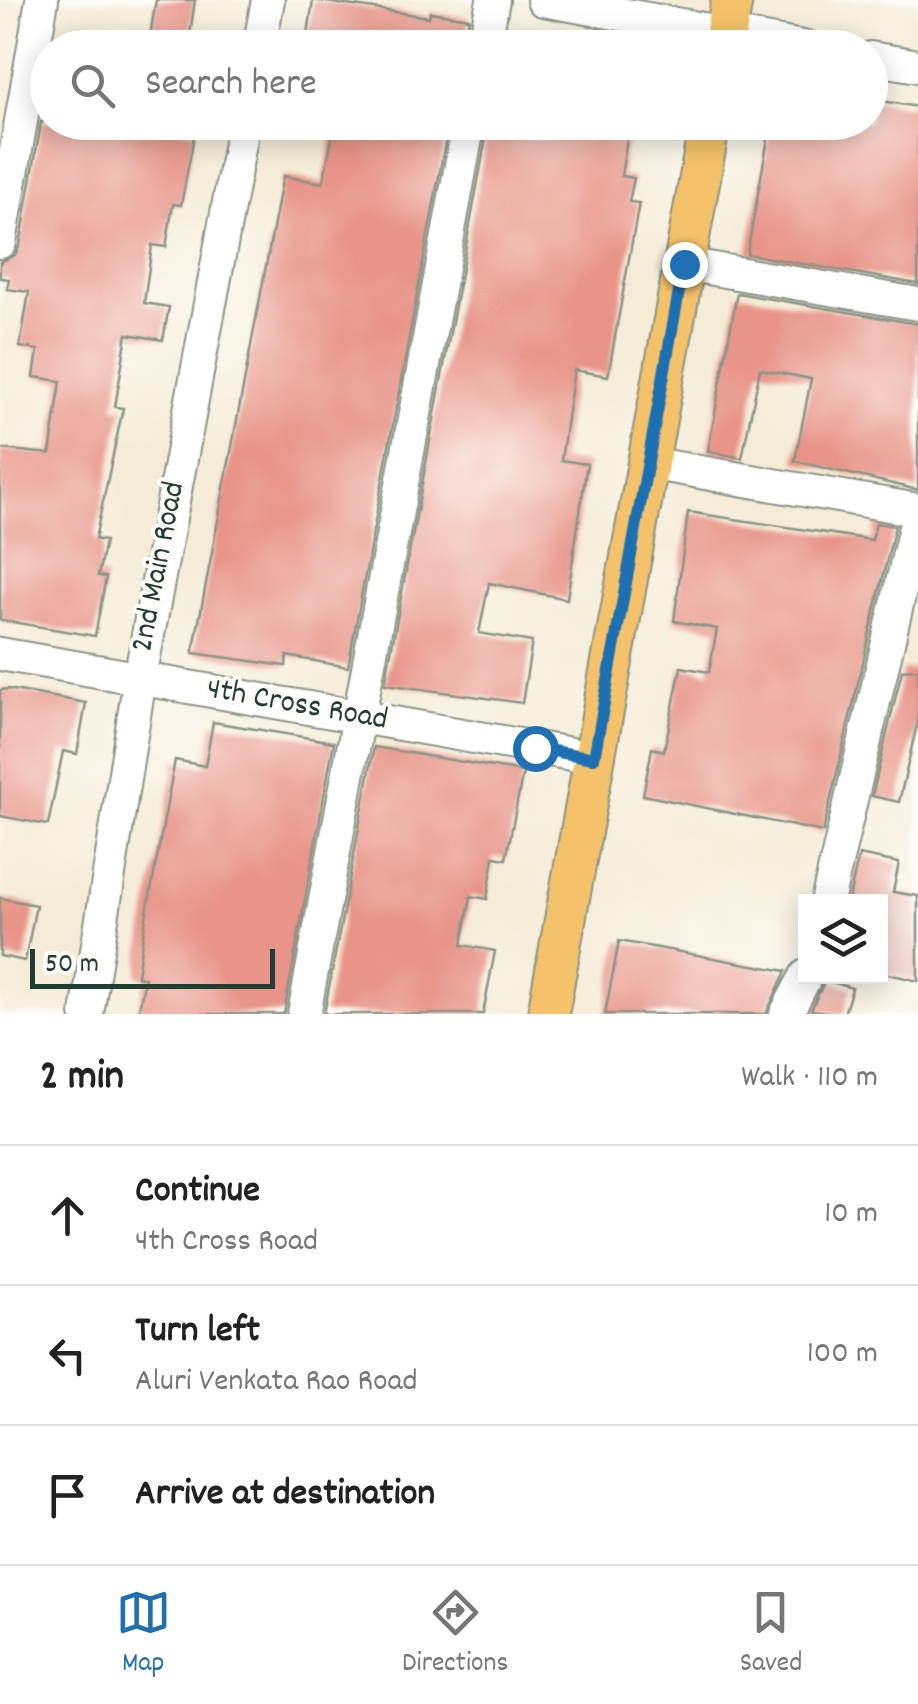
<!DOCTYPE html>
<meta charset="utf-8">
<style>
:root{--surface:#fff;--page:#f2f2f2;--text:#222;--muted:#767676;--line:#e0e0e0;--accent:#1f6fb2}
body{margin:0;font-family:Dekko,sans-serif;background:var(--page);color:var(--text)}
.controls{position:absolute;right:30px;bottom:30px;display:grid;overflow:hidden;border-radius:0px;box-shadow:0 5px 25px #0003}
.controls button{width:90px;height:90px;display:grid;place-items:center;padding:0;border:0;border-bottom:2px solid var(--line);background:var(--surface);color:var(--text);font:50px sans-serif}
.scale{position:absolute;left:30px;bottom:25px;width:245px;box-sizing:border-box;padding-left:10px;border:5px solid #1f3d34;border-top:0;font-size:28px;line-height:35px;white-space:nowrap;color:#1f3d34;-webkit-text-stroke:8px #fdfcf7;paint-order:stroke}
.stop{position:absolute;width:30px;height:30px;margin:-22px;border:8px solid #1f6fb2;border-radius:50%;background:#fff}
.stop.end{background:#1f6fb2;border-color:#fff;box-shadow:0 2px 10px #0008}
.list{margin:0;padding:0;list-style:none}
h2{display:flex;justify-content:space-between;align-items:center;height:130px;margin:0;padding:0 40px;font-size:42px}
h2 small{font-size:32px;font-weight:400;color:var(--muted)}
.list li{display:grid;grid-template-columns:65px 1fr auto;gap:30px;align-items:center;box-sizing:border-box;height:140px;padding:0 40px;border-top:2px solid var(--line)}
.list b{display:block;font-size:38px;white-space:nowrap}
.list p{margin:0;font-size:32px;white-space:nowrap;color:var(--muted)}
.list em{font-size:32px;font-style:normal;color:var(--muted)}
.icon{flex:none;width:55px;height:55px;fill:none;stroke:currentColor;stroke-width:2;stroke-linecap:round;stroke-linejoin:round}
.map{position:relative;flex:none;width:918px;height:1014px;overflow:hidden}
.search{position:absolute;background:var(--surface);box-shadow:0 5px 25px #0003;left:30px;right:30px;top:30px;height:110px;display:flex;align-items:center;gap:25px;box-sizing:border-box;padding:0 35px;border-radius:55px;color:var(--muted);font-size:38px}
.sheet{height:550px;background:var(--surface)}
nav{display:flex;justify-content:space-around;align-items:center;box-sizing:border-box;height:140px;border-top:2px solid var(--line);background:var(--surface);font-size:28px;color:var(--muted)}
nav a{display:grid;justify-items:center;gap:5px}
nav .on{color:var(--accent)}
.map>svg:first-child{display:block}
.building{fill:#e89488}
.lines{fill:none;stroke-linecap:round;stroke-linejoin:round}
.minor-casing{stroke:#8a9486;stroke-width:36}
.major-casing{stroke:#8a9486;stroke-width:44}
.minor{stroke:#fff;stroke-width:32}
.major{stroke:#f3c26a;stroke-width:40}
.route{stroke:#1f6fb2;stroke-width:12}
.labels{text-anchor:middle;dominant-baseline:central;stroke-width:8;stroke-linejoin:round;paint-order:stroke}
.street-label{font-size:32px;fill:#1f3d34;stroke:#fdfcf7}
</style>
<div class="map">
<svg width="918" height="1014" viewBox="0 0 918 1014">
<rect width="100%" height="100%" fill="#fdfcf7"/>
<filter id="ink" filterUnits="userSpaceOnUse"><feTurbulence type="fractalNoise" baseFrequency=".01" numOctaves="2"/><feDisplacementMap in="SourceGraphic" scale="20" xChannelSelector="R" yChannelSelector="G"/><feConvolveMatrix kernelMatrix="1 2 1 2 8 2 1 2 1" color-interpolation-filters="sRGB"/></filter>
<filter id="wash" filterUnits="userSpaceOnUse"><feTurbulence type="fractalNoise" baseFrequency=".0048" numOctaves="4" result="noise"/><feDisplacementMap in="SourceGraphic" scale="40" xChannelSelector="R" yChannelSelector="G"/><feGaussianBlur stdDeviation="2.25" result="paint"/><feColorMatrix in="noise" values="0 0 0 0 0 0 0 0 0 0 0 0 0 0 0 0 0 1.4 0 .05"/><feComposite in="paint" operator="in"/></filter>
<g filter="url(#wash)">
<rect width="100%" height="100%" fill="#f5ecd7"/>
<g id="blocks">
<g class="building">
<polygon points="156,0 195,0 188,48 148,48"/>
<polygon points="313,0 429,17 430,12 469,18 464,48 306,48"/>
<polygon points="870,99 918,107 918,284 747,254 771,122 870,122"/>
<polygon points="41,122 138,122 195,131 181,205 173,204 166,247 152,245 144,303 169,307 163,340 127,334 115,407 123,408 95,539 105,541 98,576 106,577 95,636 0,620 0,449 50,454 61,381 34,377 38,350 20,347 29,292 7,289 9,279 0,278 0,262 15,255 20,245"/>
<polygon points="335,122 449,122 348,667 287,656 286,666 193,653 283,176 323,183"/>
<polygon points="489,122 630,122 621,176 634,178 629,202 639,203 608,376 574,370 561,460 587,464 567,599 489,583 479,633 532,642 522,703 385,684"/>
<polygon points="737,293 918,324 918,490 795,461 811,379 760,369 742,458 708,451"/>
<polygon points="688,512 872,540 876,523 895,526 823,832 643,795 652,748 664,751 681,667 709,672 717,629 674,621"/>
<polygon points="918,669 918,720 899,802 872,796 902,670"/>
<polygon points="8,689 86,703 77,754 63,751 48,825 0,816 0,690"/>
<polygon points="213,722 334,742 284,1014 138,1014 145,978 137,976 143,934 175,760 205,766"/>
<polygon points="374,747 523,772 506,859 494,857 487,899 471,896 462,945 495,951 483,1014 324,1014"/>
<polygon points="859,855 899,863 893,892 918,896 918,981 880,972 880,902 848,902"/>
<polygon points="0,898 36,905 25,961 0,956"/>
<polygon points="619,941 786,971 766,1014 605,1014"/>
<polygon points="825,980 852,988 844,1014 811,1010"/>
</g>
</g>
</g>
<g filter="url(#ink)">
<use href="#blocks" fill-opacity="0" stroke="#8a9486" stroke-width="2.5"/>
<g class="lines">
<defs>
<g id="minor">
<polyline points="543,0 808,48"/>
<polyline points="259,48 268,0"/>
<polyline points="484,48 493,0"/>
<polyline points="870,58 918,66"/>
<polyline points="0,242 42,0"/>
<polyline points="684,264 918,304"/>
<polyline points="648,463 918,510"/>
<polyline points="0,654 594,758"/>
<polyline points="827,902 918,515"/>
<polyline points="87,1014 140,678 244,122"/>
<polyline points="304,1014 469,122"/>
<polyline points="786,1014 806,976"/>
</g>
<g id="major">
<polyline points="723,48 732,0"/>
<polyline points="548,1014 710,122"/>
</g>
</defs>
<use href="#minor" class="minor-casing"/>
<use href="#major" class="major-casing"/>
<use href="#minor" class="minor"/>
<use href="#major" class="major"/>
</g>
</g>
<g class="lines" filter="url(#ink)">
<polyline class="route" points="535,748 594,758 684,264"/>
</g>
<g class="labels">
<g class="street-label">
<text transform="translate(160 567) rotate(-79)">2nd Main Road</text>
<text transform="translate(297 706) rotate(10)">4th Cross Road</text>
</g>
</g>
</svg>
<div class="controls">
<button><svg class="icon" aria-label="layers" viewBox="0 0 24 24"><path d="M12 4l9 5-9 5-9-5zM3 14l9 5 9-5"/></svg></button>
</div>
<div class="scale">50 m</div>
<div class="stop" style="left:535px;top:748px"></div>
<div class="stop end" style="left:684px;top:264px"></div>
<div class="search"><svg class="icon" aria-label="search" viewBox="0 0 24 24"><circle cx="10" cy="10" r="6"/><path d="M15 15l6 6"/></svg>Search here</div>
</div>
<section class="sheet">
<h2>2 min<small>Walk · 110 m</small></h2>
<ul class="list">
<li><svg class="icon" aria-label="ahead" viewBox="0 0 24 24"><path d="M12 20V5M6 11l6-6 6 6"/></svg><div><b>Continue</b><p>4th Cross Road</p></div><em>10 m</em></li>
<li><svg class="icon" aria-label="left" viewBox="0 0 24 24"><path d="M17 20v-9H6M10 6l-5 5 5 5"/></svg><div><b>Turn left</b><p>Aluri Venkata Rao Road</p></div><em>100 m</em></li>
<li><svg class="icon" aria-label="arrive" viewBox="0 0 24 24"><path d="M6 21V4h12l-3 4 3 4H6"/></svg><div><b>Arrive at destination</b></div></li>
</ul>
</section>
<nav>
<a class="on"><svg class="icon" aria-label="map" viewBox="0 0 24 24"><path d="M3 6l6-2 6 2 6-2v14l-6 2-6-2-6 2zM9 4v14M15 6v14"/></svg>Map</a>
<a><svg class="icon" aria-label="directions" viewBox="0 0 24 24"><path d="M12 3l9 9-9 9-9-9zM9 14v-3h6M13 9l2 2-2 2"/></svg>Directions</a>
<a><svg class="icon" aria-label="saved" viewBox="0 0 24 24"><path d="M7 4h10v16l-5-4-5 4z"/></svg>Saved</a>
</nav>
